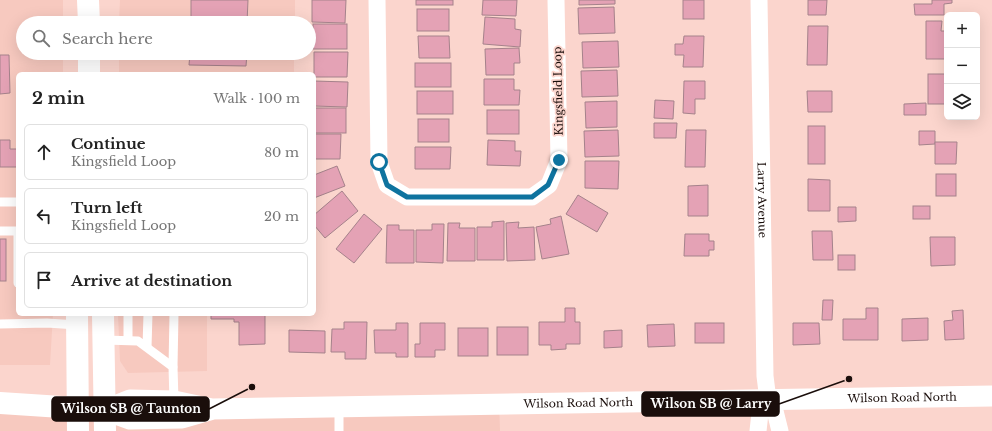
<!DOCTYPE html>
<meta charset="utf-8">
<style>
:root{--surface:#fff;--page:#f6f6f6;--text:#222;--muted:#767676;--line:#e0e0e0}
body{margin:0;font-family:"Libre Baskerville",serif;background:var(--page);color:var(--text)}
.controls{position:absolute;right:12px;top:12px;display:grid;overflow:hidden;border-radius:6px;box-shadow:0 4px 16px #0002}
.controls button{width:36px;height:36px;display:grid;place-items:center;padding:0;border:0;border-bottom:1px solid var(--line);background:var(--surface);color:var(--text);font:20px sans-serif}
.stop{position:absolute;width:12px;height:12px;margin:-9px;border:3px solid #0e739f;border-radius:50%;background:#fff}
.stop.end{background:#0e739f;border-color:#fff;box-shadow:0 1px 4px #0008}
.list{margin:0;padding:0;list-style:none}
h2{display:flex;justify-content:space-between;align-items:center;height:52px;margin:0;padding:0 16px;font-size:17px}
h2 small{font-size:13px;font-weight:400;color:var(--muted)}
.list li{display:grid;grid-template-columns:26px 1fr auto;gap:12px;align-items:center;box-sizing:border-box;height:56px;margin:0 8px 8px;padding:0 8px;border:1px solid var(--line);border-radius:6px}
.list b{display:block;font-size:15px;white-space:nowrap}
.list p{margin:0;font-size:13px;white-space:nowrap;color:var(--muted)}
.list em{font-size:13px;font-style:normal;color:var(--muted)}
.icon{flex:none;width:22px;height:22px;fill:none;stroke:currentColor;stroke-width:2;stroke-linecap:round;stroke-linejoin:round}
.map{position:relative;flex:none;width:992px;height:431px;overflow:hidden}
.search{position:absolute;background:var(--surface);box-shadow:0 4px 16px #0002;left:16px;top:16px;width:300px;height:44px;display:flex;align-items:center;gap:10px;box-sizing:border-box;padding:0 14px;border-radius:22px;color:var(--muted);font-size:15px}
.panel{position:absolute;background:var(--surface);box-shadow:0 4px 16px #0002;left:16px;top:72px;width:300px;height:244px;border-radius:6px}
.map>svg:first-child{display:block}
.built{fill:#f7c9bf}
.building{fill:#e4a2b5;stroke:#a5828b}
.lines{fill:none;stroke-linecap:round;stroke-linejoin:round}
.service{stroke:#fff;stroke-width:9}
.minor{stroke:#fff;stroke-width:17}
.tertiary{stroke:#fff;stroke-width:21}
.secondary{stroke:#fff;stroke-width:22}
.route{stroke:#0e739f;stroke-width:5}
.labels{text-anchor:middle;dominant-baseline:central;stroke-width:3.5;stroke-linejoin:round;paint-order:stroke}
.street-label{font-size:11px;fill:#1a0e0b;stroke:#fbd5cd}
.leader{fill:none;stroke:#1a0e0b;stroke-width:1.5}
.callout-dot{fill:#1a0e0b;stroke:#fbd5cd;stroke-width:1.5}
.callout{fill:#1a0e0b;stroke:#1a0e0b;stroke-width:1.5}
.callout-label{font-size:12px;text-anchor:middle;font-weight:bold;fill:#fff}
</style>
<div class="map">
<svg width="992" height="431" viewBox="0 0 992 431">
<rect width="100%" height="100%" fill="#fbd5cd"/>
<g class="built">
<polygon points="0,0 63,0 63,23 23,23 23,53 63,53 63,74 18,74 18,314 53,314 50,365 0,365"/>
<polygon points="120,0 295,0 295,23 119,23"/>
<rect x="119" y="53" width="175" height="21"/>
<polygon points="118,314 207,314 207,371 128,373 120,361"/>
<polygon points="499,401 500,431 0,431 0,403"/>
</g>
<g class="building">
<polygon points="191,0 248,0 247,23 191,23"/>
<polygon points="312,0 346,0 345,23 312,22"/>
<rect x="416" y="0" width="37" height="5"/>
<polygon points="483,0 517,0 516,16 482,15"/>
<polygon points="579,0 615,0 615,4 579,5"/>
<rect x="683" y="0" width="21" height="19"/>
<polygon points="808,0 827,0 826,15 808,15"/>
<polygon points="932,0 952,0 952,3 944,4 944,15 915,15 914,4 932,4"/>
<polygon points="614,7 615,33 579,34 578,8"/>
<rect x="417" y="9" width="32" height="22"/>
<polygon points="485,17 515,19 515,29 521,30 520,47 483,44"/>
<polygon points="926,21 942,21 941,31 947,31 947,59 926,59"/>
<rect x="313" y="24" width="34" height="25"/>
<polygon points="808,26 828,26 827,65 807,65"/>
<polygon points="418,36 449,36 450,58 419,58"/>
<polygon points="684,36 704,36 703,67 683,67 684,55 675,55 675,44 683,44"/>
<polygon points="618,41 619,67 583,68 582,42"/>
<polygon points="519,48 520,63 514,63 514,75 486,75 485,49"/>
<polygon points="314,52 348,52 347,77 314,77"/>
<polygon points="190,53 247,53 246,66 189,65"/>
<polygon points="0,55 9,55 10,93 0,94"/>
<rect x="415" y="63" width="36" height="24"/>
<polygon points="617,70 618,96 582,97 581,71"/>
<rect x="928" y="74" width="19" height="30"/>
<polygon points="484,79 514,79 514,90 520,90 519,105 484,105"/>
<polygon points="314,81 348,82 347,107 314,106"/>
<polygon points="684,81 705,81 705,99 695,99 695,114 683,113"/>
<rect x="417" y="91" width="36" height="23"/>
<polygon points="807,91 832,91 832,112 808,112"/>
<polygon points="655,100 674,101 673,119 654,118"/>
<polygon points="617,101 617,127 586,128 585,102"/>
<polygon points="926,103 926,115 904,115 904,104"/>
<rect x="314" y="108" width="32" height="25"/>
<rect x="487" y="110" width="32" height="24"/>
<rect x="418" y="119" width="31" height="23"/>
<polygon points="654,123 677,123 676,138 654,138"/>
<rect x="808" y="126" width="17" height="38"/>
<polygon points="618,130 619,156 585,157 584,131"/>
<polygon points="686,130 706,130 705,167 685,167"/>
<polygon points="919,131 935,131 935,144 919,145"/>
<polygon points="314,134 341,134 340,159 314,159"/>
<polygon points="0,140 10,140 10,149 18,149 18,167 0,167"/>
<polygon points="488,140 515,141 515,151 521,151 520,166 487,165"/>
<polygon points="935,142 957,142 956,164 935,164"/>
<polygon points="415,147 451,147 450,169 415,169"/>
<polygon points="585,161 619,161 618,189 585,188"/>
<polygon points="337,166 345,186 314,198 314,175"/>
<rect x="936" y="174" width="20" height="22"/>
<polygon points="808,179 830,180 830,211 808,211"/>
<polygon points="708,185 708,216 688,216 688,186"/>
<polygon points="342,191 358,211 325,238 314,225 314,215"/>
<polygon points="578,195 608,213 597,232 566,214"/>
<rect x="913" y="206" width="17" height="13"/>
<polygon points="838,207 856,207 856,221 838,222"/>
<polygon points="364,214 382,229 354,263 336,249"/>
<polygon points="561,216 569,254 542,259 536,227 551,224 550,219"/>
<polygon points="504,221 504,260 477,260 477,227 492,227 492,222"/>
<polygon points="519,222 518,228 534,227 535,260 507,261 506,223"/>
<polygon points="448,223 460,223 459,228 475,228 475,261 447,261"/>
<polygon points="432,224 444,224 443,263 416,262 416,230 432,230"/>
<polygon points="387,225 399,225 399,230 414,230 414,263 386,263"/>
<polygon points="812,231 832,231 833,260 813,260"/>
<polygon points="685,234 709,234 709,241 714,241 714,250 709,250 709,256 684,256"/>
<polygon points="930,237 955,237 955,265 931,266"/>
<rect x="0" y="239" width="6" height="42"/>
<rect x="838" y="255" width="17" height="15"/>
<polygon points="823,300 833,300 832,320 822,320"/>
<polygon points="565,308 575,308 575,322 580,322 580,344 566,344 566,349 551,350 551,345 539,345 539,322 565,322"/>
<polygon points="866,308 878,308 878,340 843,340 843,319 866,319"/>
<polygon points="963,310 964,339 945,340 944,321 953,320 952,311"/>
<polygon points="211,314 265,314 265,344 239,345 239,322 234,322 234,319 211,319"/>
<polygon points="928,318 928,340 902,341 902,319"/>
<polygon points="344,322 367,322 366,359 345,359 345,352 331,352 332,329 344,329"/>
<polygon points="396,323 408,323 408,357 396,357 396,353 375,353 374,330 396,330"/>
<polygon points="420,323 445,323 445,350 435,350 435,357 415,357 415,344 420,344"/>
<rect x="695" y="323" width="29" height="20"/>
<polygon points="793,323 819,323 820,344 793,345"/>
<polygon points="674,324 675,346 648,347 647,325"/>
<rect x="497" y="327" width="31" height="28"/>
<rect x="458" y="328" width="30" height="28"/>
<polygon points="289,330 325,331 325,353 289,352"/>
<polygon points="622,330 622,347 604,348 604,331"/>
</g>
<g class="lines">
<g class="service">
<polyline points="0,202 18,202"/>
<polyline points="0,231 18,231"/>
<polyline points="18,231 18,283"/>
<polyline points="128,314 128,340"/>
<polyline points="0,324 47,323 77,325"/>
<polyline points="104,340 138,341 173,367 174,401"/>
<polyline points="147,347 148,314"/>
<polyline points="173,367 174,314"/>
<polyline points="339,431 339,407"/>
</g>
<g class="minor">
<polyline points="377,0 379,162 387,185 407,197 532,197 549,185 559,160 556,0"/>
<path id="s1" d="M759,0L765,376L768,400L775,411L780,431"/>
<polyline points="758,431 760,413 768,400"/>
</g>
<g class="tertiary">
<path id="s2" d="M105,410L130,400L174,401L212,409L992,396"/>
<polyline points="105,410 130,419 182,418 210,410"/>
</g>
<g class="secondary">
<polyline points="88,0 89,23"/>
<polyline points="89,53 89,74"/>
<polyline points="77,314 78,431"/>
<polyline points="103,314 105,431"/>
<polyline points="0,403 92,409"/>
</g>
</g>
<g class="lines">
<polyline class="route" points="379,162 387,185 407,197 532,197 548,185 559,160"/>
</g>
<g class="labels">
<g class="street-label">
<text transform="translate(558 91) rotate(-91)">Kingsfield Loop</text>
<text stroke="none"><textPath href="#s1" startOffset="200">Larry Avenue</textPath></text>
<text stroke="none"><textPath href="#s2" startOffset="800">Wilson Road North</textPath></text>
<text stroke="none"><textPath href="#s2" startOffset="476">Wilson Road North</textPath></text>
</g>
</g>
<path class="leader" d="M849 379L779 404M252 387L209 409"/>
<g class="callout-dot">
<circle cx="849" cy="379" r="4"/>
<circle cx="252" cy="387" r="4"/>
</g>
<g class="callout">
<rect x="642" y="392" width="137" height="24" rx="4"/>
<rect x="52" y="397" width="157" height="24" rx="4"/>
</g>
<g class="callout-label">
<text x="711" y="408">Wilson SB @ Larry</text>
<text x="131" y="413">Wilson SB @ Taunton</text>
</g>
</svg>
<div class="controls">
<button>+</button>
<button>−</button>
<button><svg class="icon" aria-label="layers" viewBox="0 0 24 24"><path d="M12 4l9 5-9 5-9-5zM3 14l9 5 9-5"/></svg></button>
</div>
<div class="stop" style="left:379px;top:162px"></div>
<div class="stop end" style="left:559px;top:160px"></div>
<div class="search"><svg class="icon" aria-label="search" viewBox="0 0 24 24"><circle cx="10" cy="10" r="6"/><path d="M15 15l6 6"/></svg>Search here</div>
<section class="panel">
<h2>2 min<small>Walk · 100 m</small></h2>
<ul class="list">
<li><svg class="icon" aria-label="ahead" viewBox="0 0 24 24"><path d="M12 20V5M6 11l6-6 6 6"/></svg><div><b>Continue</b><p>Kingsfield Loop</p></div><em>80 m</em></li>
<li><svg class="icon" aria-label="left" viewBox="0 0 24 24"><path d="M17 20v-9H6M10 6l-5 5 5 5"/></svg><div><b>Turn left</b><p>Kingsfield Loop</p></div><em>20 m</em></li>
<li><svg class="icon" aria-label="arrive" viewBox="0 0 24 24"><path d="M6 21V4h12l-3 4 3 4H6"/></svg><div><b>Arrive at destination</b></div></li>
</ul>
</section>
</div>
